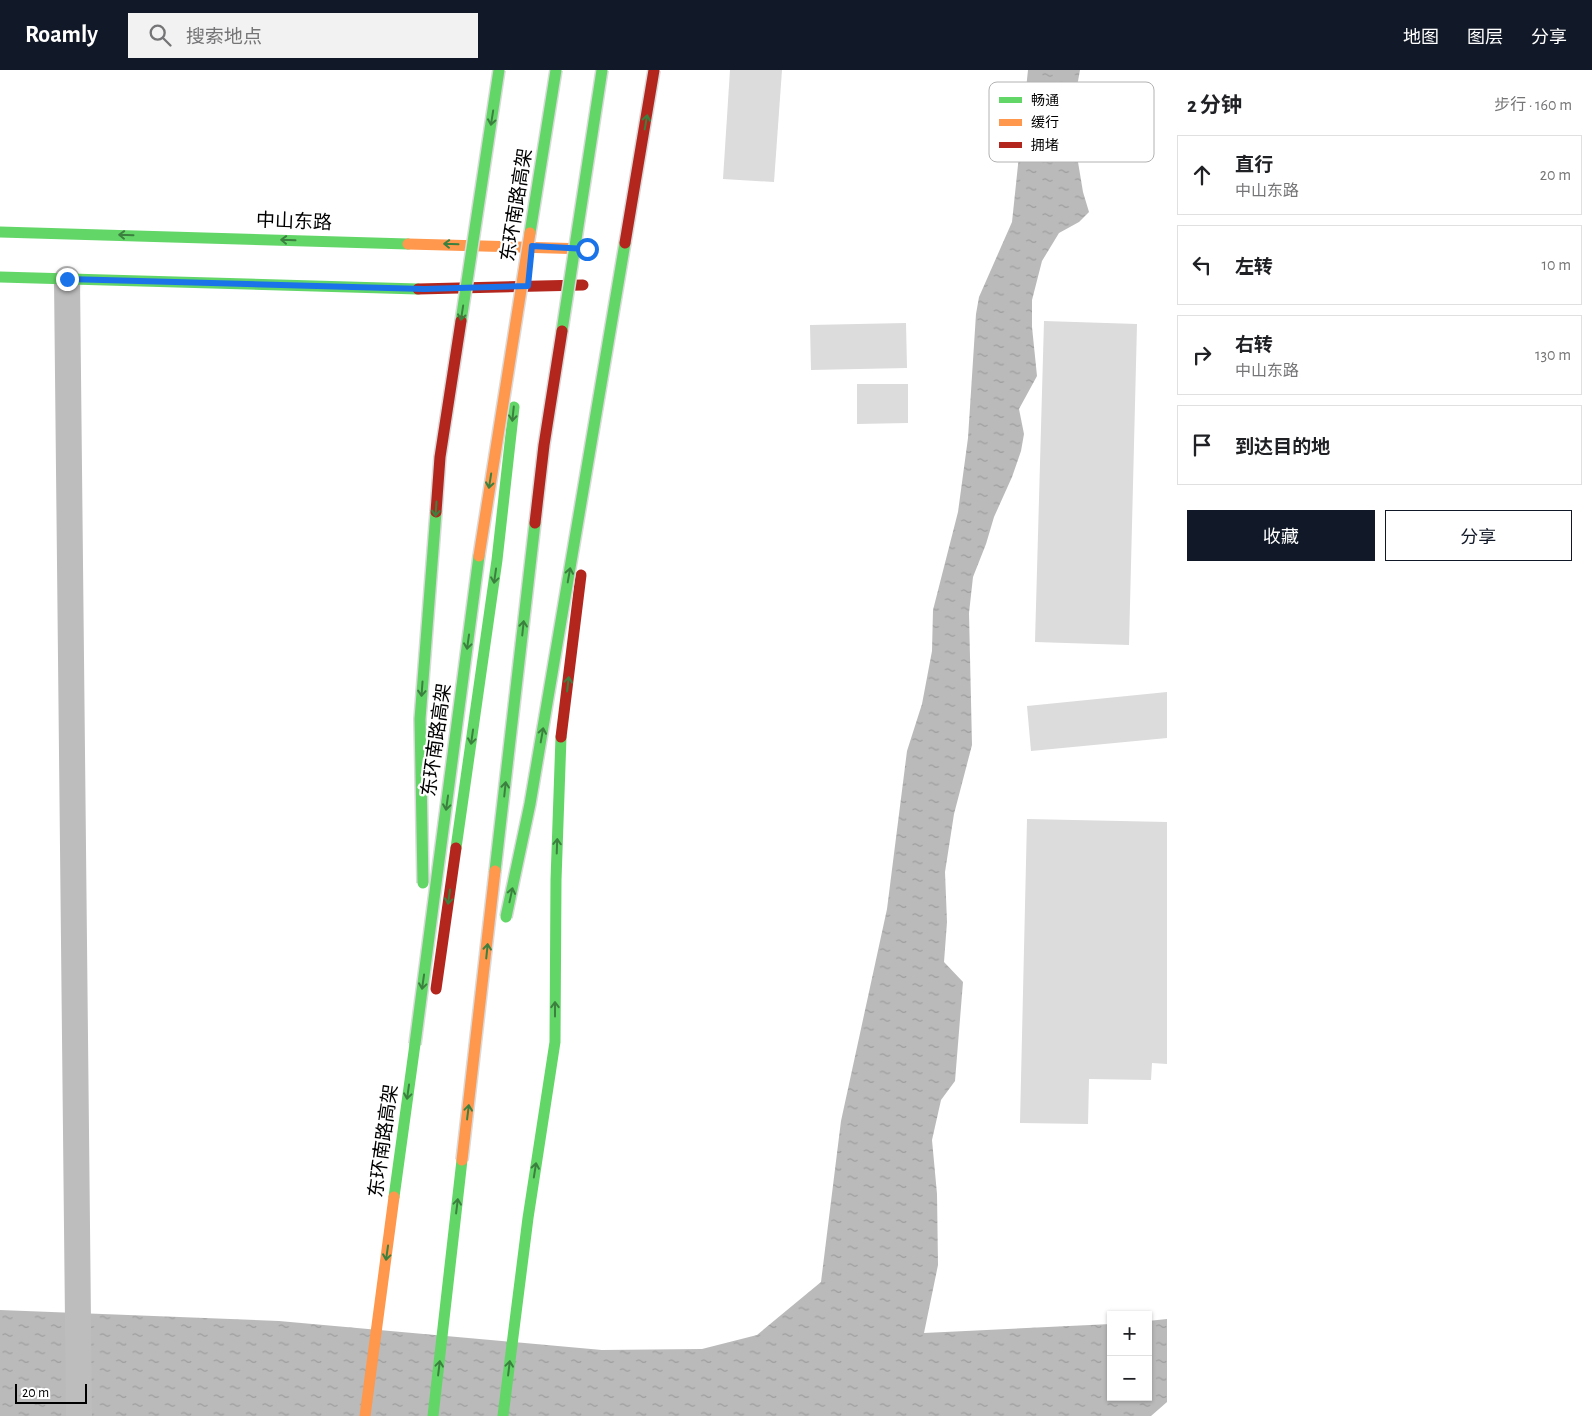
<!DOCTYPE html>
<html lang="zh">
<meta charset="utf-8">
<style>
:root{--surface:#fff;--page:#f2f2f2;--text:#202124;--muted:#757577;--line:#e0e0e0;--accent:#111827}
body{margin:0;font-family:"Alegreya Sans","Noto Sans SC",sans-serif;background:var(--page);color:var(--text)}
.controls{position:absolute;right:15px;bottom:15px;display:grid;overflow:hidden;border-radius:0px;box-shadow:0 1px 4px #0004}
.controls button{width:45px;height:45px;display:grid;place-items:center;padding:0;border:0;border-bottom:1px solid var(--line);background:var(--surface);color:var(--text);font:25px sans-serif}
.scale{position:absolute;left:15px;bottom:12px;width:72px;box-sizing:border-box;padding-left:5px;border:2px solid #000;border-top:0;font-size:14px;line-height:18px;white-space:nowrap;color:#000;-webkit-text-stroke:4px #fff;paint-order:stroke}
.stop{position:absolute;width:15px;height:15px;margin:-11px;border:4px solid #1a73e8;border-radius:50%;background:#fff}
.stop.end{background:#1a73e8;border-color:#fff;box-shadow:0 1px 5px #0008}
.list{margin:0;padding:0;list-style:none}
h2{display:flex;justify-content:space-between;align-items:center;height:65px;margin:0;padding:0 20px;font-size:21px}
h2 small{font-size:16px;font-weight:400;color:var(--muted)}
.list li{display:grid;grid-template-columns:32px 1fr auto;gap:15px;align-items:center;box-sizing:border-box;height:80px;margin:0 10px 10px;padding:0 10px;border:1px solid var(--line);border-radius:0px}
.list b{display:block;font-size:19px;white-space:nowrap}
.list p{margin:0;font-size:16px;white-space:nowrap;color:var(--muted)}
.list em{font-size:16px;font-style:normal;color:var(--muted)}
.actions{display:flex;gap:10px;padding:15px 20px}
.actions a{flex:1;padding:11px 0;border:1px solid var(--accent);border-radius:0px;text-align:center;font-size:18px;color:var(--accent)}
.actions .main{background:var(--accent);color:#fff}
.icon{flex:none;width:28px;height:28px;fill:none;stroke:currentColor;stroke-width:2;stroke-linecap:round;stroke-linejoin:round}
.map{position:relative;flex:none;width:1167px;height:1346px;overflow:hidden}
header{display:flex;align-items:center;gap:30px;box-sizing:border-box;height:70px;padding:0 25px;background:var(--accent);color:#fff}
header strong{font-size:24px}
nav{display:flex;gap:28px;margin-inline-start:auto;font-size:18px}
.search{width:350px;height:45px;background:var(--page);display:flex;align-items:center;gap:12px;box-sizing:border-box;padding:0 18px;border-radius:0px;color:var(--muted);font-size:19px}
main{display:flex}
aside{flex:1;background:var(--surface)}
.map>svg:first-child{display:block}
.water{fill:url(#water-ripples)}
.building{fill:#dcdcdc}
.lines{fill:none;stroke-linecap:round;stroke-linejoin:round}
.street{stroke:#bdbdbd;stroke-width:26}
.fast{stroke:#63d668;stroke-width:11}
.slow{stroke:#ff974d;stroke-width:11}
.jam{stroke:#b3261e;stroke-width:11}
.fast-bridge-casing{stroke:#dbdbdb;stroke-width:14;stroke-linecap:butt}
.slow-bridge-casing{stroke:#dbdbdb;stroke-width:14;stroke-linecap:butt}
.jam-bridge-casing{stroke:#dbdbdb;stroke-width:14;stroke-linecap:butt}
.fast-bridge{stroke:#63d668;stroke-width:11}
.slow-bridge{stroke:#ff974d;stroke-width:11}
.jam-bridge{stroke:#b3261e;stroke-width:11}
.oneway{stroke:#3b803e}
.route{stroke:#1a73e8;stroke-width:6}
.labels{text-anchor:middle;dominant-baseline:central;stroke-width:4.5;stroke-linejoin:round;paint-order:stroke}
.street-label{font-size:19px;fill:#000;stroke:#fff}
.key{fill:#fff;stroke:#b2b2b2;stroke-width:1}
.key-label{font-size:14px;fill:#000}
</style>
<header>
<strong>Roamly</strong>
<div class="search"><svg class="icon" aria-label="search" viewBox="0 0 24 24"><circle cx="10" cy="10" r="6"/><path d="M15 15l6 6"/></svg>搜索地点</div>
<nav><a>地图</a><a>图层</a><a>分享</a></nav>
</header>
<main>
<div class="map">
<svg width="1167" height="1346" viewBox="0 0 1167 1346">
<defs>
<pattern id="water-ripples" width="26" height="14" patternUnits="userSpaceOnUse" patternTransform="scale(1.25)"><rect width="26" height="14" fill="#bababa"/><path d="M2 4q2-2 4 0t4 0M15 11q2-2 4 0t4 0" fill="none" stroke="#9e9e9e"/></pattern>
</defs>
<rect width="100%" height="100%" fill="#fff"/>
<polygon class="water" points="1028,0 1080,0 1071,50 1083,122 1089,142 1079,152 1059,163 1042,191 1032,230 1032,257 1037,306 1019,339 1024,364 1021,381 1012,407 994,447 986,474 973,507 969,543 972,675 954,744 945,802 947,852 944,892 963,912 955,1011 941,1030 932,1070 937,1124 938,1195 924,1263 1111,1254 1111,1327 1148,1327 1148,1251 1167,1249 1167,1332 1151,1346 0,1346 0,1240 279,1251 602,1280 702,1279 757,1265 821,1212 841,1051 887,839 907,681 922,634 932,581 933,540 958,442 968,368 976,244 979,227 1012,152"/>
<g class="building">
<polygon points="730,0 782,0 774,112 723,109"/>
<polygon points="1044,251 1137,254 1129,575 1035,572"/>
<polygon points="906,253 907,298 811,300 810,255"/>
<polygon points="857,314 908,314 908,353 857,354"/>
<polygon points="1167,622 1167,668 1031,681 1027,636"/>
<polygon points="1027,749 1167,752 1167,994 1152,993 1151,1010 1089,1009 1088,1054 1020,1053"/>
</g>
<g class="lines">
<polyline class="street" points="67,209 79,1346"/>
<g class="fast">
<polyline points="0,162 408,174"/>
<polyline points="0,207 418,219"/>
<polyline points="456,778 497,490 514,337"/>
<polyline points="394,1127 415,974"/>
<polyline points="433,1346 462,1090"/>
<polyline points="503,1346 528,1148 555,972 556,810 561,667"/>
</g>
<g class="slow">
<polyline points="408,174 587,179"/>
<polyline points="365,1346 394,1127"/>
</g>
<g class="jam">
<polyline points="418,219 583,215"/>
<polyline points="561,667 581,505"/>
<polyline points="436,919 456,778"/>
</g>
<defs>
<g id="fast-bridge">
<polyline points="530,163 556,0"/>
<polyline points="461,251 499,0"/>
<polyline points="562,261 602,0"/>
<polyline points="495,801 535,453"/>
<polyline points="423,813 420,649 436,442"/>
<polyline points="506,847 530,734 625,173"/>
<polyline points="415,974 479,486"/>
</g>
<g id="slow-bridge">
<polyline points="479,486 530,163"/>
<polyline points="462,1090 495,801"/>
</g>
<g id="jam-bridge">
<polyline points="625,173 654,0"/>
<polyline points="436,442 440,387 461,251"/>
<polyline points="535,453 544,375 562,261"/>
</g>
</defs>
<use href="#fast-bridge" class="fast-bridge-casing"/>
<use href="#slow-bridge" class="slow-bridge-casing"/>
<use href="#jam-bridge" class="jam-bridge-casing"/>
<use href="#fast-bridge" class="fast-bridge"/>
<use href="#slow-bridge" class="slow-bridge"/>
<use href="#jam-bridge" class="jam-bridge"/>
</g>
<defs><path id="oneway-shaft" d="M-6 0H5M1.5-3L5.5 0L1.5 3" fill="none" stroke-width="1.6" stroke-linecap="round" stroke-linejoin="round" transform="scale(1.25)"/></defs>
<g class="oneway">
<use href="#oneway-shaft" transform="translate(492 48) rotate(99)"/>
<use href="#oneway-shaft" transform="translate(646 52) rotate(-80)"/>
<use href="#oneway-shaft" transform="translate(126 165) rotate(-178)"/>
<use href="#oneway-shaft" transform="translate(288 170) rotate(-178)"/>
<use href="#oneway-shaft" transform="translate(451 174) rotate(-178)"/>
<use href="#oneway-shaft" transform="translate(462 243) rotate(99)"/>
<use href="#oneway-shaft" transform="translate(513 344) rotate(96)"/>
<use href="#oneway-shaft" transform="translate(490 411) rotate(99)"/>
<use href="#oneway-shaft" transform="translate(436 439) rotate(94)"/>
<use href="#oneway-shaft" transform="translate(569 505) rotate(-80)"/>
<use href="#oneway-shaft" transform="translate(495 506) rotate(98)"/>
<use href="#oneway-shaft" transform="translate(523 558) rotate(-84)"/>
<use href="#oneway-shaft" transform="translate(468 572) rotate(98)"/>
<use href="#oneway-shaft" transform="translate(568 614) rotate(-83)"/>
<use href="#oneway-shaft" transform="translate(422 619) rotate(94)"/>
<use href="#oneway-shaft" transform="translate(542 665) rotate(-80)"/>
<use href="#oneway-shaft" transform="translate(472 667) rotate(98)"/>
<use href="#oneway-shaft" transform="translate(505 719) rotate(-84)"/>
<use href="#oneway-shaft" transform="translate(447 733) rotate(98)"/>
<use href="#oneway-shaft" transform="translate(557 776) rotate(-88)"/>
<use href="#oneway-shaft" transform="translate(511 825) rotate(-78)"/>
<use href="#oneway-shaft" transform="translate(449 827) rotate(98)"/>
<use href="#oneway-shaft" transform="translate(487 881) rotate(-84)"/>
<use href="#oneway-shaft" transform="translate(423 912) rotate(98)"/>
<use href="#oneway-shaft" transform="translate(555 939) rotate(-90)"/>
<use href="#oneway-shaft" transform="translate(408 1022) rotate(98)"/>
<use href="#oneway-shaft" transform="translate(468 1042) rotate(-83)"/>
<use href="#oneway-shaft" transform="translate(535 1100) rotate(-81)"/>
<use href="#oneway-shaft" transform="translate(457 1136) rotate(-83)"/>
<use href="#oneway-shaft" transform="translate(387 1183) rotate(98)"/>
<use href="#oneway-shaft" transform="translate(439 1298) rotate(-83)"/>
<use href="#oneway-shaft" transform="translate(509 1298) rotate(-83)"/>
</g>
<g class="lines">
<polyline class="route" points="67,209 424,219 528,216 532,176 587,179"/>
</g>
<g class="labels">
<g class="street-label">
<text transform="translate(517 135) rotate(-81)">东环南路高架</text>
<text transform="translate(294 152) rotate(2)">中山东路</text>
<text transform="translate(437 670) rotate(-82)">东环南路高架</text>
<text transform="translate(384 1071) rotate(-82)">东环南路高架</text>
</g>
</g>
<rect x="989" y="12" width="165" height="80" rx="8" class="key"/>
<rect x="999" y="27" width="23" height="6" fill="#63d668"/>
<rect x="999" y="49" width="23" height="7" fill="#ff974d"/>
<rect x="999" y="72" width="23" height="6" fill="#b3261e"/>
<g class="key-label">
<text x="1031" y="35">畅通</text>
<text x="1031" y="57">缓行</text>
<text x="1031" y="80">拥堵</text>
</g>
</svg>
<div class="controls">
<button>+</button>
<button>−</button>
</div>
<div class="scale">20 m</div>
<div class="stop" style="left:587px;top:179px"></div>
<div class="stop end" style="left:67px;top:209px"></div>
</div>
<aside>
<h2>2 分钟<small>步行 · 160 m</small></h2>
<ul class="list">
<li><svg class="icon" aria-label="ahead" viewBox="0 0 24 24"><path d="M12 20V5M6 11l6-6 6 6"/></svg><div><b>直行</b><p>中山东路</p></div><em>20 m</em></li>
<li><svg class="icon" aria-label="left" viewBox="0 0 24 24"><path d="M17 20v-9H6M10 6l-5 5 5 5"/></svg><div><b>左转</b></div><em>10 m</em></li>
<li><svg class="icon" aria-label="right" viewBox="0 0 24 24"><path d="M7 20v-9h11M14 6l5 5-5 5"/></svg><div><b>右转</b><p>中山东路</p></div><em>130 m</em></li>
<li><svg class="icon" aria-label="arrive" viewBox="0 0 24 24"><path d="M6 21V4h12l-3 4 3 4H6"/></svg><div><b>到达目的地</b></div></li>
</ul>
<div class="actions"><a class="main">收藏</a><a>分享</a></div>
</aside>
</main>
